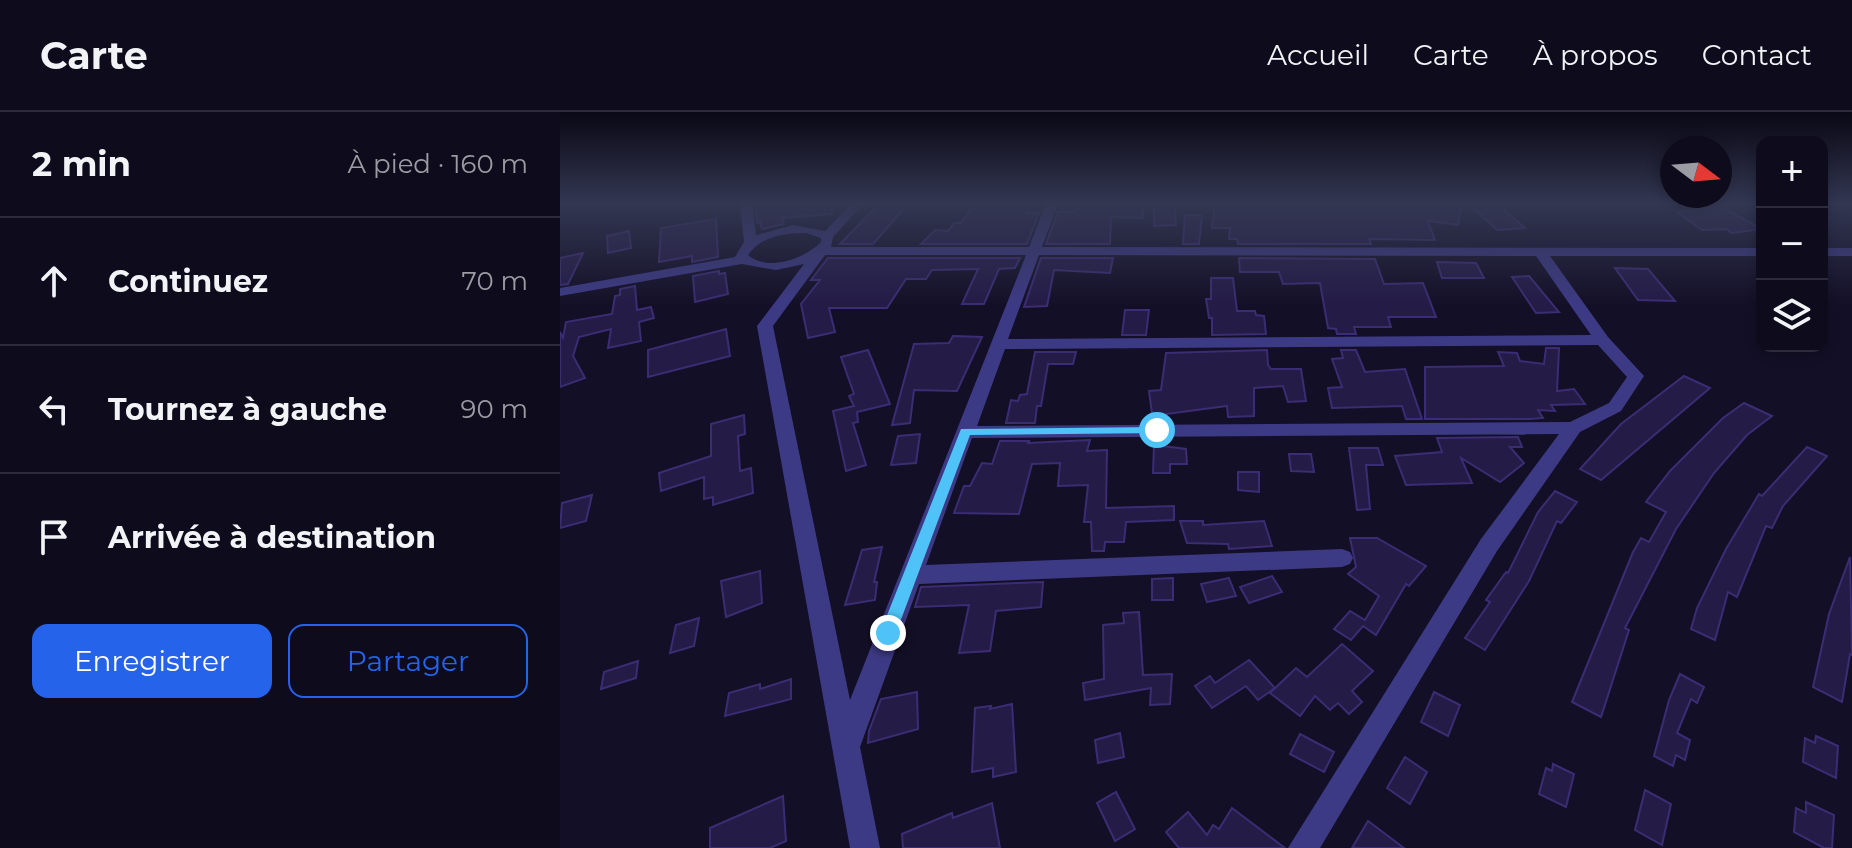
<!DOCTYPE html>
<html lang="fr">
<meta charset="utf-8">
<style>
:root{--surface:#0e0b1c;--page:#171425;--text:#f1f3f6;--muted:#9b9ba3;--line:#2e2b3b;--accent:#2563eb}
body{margin:0;font-family:Montserrat,sans-serif;background:var(--page);color:var(--text)}
.controls{position:absolute;right:24px;top:24px;display:grid;overflow:hidden;border-radius:16px;box-shadow:0 4px 12px #0003}
.controls button{width:72px;height:72px;display:grid;place-items:center;padding:0;border:0;border-bottom:2px solid var(--line);background:var(--surface);color:var(--text);font:40px sans-serif}
.compass{position:absolute;left:1100px;top:24px;width:72px;height:72px;border-radius:50%;background:var(--surface);box-shadow:0 4px 12px #0003;rotate:106deg}
.stop{position:absolute;width:24px;height:24px;margin:-18px;border:6px solid #4fc3f7;border-radius:50%;background:#fff}
.stop.end{background:#4fc3f7;border-color:#fff;box-shadow:0 2px 8px #0008}
.list{margin:0;padding:0;list-style:none}
h2{display:flex;justify-content:space-between;align-items:center;height:104px;margin:0;padding:0 32px;font-size:34px}
h2 small{font-size:26px;font-weight:400;color:var(--muted)}
.list li{display:grid;grid-template-columns:52px 1fr auto;gap:24px;align-items:center;box-sizing:border-box;height:128px;padding:0 32px;border-top:2px solid var(--line)}
.list b{display:block;font-size:30px;white-space:nowrap}
.list em{font-size:26px;font-style:normal;color:var(--muted)}
.actions{display:flex;gap:16px;padding:24px 32px}
.actions a{flex:1;padding:18px 0;border:2px solid var(--accent);border-radius:16px;text-align:center;font-size:28px;color:var(--accent)}
.actions .main{background:var(--accent);color:#fff}
.icon{flex:none;width:44px;height:44px;fill:none;stroke:currentColor;stroke-width:2;stroke-linecap:round;stroke-linejoin:round}
.map{position:relative;flex:none;width:1292px;height:736px;overflow:hidden}
header{display:flex;align-items:center;gap:48px;box-sizing:border-box;height:112px;padding:0 40px;background:var(--surface);border-bottom:2px solid var(--line)}
header strong{font-size:38px}
nav{display:flex;gap:44px;margin-inline-start:auto;font-size:28px}
main{display:flex}
aside{flex:1;background:var(--surface)}
.map>svg:first-child{display:block}
.building{fill:#241b47;stroke:#3b2d73;stroke-width:2}
.lines{fill:none;stroke-linecap:round;stroke-linejoin:round}
.minor{fill:#3d3a85;fill-rule:evenodd}
.route{fill:#4fc3f7}
</style>
<header>
<strong>Carte</strong>
<nav><a>Accueil</a><a>Carte</a><a>À propos</a><a>Contact</a></nav>
</header>
<main>
<aside>
<h2>2 min<small>À pied · 160 m</small></h2>
<ul class="list">
<li><svg class="icon" aria-label="ahead" viewBox="0 0 24 24"><path d="M12 20V5M6 11l6-6 6 6"/></svg><div><b>Continuez</b></div><em>70 m</em></li>
<li><svg class="icon" aria-label="left" viewBox="0 0 24 24"><path d="M17 20v-9H6M10 6l-5 5 5 5"/></svg><div><b>Tournez à gauche</b></div><em>90 m</em></li>
<li><svg class="icon" aria-label="arrive" viewBox="0 0 24 24"><path d="M6 21V4h12l-3 4 3 4H6"/></svg><div><b>Arrivée à destination</b></div></li>
</ul>
<div class="actions"><a class="main">Enregistrer</a><a>Partager</a></div>
</aside>
<div class="map">
<svg width="1292" height="736" viewBox="0 0 1292 736">
<rect width="100%" height="100%" fill="#130f26"/>
<g class="building">
<polygon points="195,91 271,91 272,102 222,106 224,112 202,117 200,110 197,111"/>
<polygon points="320,91 349,91 313,132 280,132"/>
<polygon points="453,91 472,91 467,101 479,101 467,132 361,132 375,118 388,119 394,111 401,111 414,93 445,94"/>
<polygon points="520,91 583,91 583,106 551,105 550,132 486,132 498,100 514,100"/>
<polygon points="655,91 901,91 898,113 868,109 875,128 809,127 811,132 678,132 677,127 669,127 670,116 652,116"/>
<polygon points="908,91 936,91 965,116 937,118"/>
<polygon points="594,92 614,92 616,113 594,114"/>
<polygon points="1161,95 1202,117 1172,121 1166,117 1142,118 1117,100"/>
<polygon points="625,103 642,103 639,132 623,132"/>
<polygon points="156,107 158,145 132,150 132,144 99,150 101,116"/>
<polygon points="69,119 71,136 48,141 47,124"/>
<polygon points="23,141 8,172 0,173 0,146"/>
<polygon points="268,146 460,146 455,156 439,157 424,192 402,192 418,157 372,158 366,167 346,167 327,196 269,196 275,220 248,226 241,192 260,168 251,168"/>
<polygon points="481,146 553,146 550,161 494,158 487,194 464,195"/>
<polygon points="679,146 815,147 824,172 863,171 876,205 828,205 831,215 794,215 796,222 777,222 776,217 768,216 760,171 723,172 719,160 680,160"/>
<polygon points="877,150 916,151 924,166 882,166"/>
<polygon points="1055,156 1088,157 1115,189 1078,188"/>
<polygon points="159,159 159,162 165,161 168,182 135,190 133,164"/>
<polygon points="969,164 999,200 976,201 952,165"/>
<polygon points="651,166 673,166 677,199 695,199 696,203 704,204 706,222 652,223 652,206 649,206 646,187 651,187"/>
<polygon points="75,174 77,198 91,195 94,206 79,210 81,229 48,236 51,217 19,225 13,244 25,266 0,275 0,220 3,226 6,210 52,202 55,184 60,183 60,177"/>
<polygon points="565,198 589,198 586,223 562,223"/>
<polygon points="166,217 170,244 88,265 88,238"/>
<polygon points="393,224 422,225 397,279 354,278 350,311 332,313 354,232 389,231"/>
<polygon points="986,236 999,236 997,279 1014,277 1025,292 991,293 995,299 978,298 983,306 970,307 865,307 865,255 944,254 938,240 957,241 960,249 984,252"/>
<polygon points="308,238 330,292 297,300 298,310 293,311 306,353 286,359 273,299 294,294 289,284 294,282 281,245"/>
<polygon points="707,238 708,253 711,257 741,257 746,289 728,290 723,274 694,276 694,304 668,305 667,294 606,302 607,308 593,309 589,279 601,278 606,241"/>
<polygon points="781,238 796,238 805,260 845,257 862,307 846,307 842,294 772,296 768,276 782,275 772,247 783,246"/>
<polygon points="475,240 516,240 513,252 488,252 481,294 477,294 475,311 446,311 451,288 458,289 460,283 467,282"/>
<polygon points="1124,264 1150,276 1041,368 1020,357 1061,312"/>
<polygon points="1184,291 1212,304 1187,323 1154,361 1116,417 1065,516 1069,518 1041,605 1012,590 1073,440 1081,426 1089,430 1106,400 1086,390 1110,359 1163,306"/>
<polygon points="184,303 185,322 178,324 180,359 191,356 193,381 153,393 153,385 144,387 144,365 101,379 99,361 151,344 151,312"/>
<polygon points="360,322 356,351 331,353 338,324"/>
<polygon points="958,325 962,335 950,335 964,351 940,370 901,346 912,371 846,373 835,344 882,340 877,326"/>
<polygon points="530,328 527,339 547,338 546,396 614,394 614,408 566,410 564,430 545,430 544,439 532,439 531,410 524,410 528,373 498,374 500,351 472,352 459,402 394,401 404,374 410,374 422,351 432,352 440,329 469,329 468,331"/>
<polygon points="594,333 626,337 627,352 610,352 610,361 593,361"/>
<polygon points="1247,335 1267,344 1223,394 1212,416 1206,414 1177,485 1168,480 1155,528 1131,517 1137,496 1166,437 1199,382 1202,384"/>
<polygon points="789,336 818,336 823,353 806,353 810,397 797,398"/>
<polygon points="729,342 751,342 754,360 731,359"/>
<polygon points="678,360 699,360 699,380 678,378"/>
<polygon points="995,379 1017,390 1001,411 997,409 969,469 925,538 905,526 930,490 926,488 946,460 948,461 978,400"/>
<polygon points="32,383 26,409 0,416 2,391"/>
<polygon points="620,409 643,409 643,413 704,409 712,434 669,437 668,432 627,431"/>
<polygon points="790,426 817,426 866,454 849,474 846,472 816,523 803,514 791,528 774,517 790,499 805,508 819,484 788,462 796,455"/>
<polygon points="322,435 314,470 317,470 315,488 285,493 302,438"/>
<polygon points="1290,445 1292,543 1290,542 1282,590 1253,575 1269,502"/>
<polygon points="200,459 202,491 166,505 161,469"/>
<polygon points="712,464 722,480 689,491 680,475"/>
<polygon points="613,466 613,488 592,488 592,467"/>
<polygon points="669,466 676,484 647,490 641,472"/>
<polygon points="483,470 481,495 436,499 430,539 399,541 409,493 355,495 361,475"/>
<polygon points="579,500 583,563 612,562 610,592 590,593 591,576 525,588 523,571 544,567 543,513 564,511 563,501"/>
<polygon points="139,506 134,534 110,541 116,513"/>
<polygon points="782,532 813,559 792,579 802,590 789,602 778,591 770,598 755,584 740,604 710,581 736,556 747,565"/>
<polygon points="689,548 715,576 698,588 686,574 652,596 635,574 650,564 655,571"/>
<polygon points="78,549 76,566 41,577 44,560"/>
<polygon points="1120,562 1144,575 1137,591 1131,587 1117,621 1130,628 1125,648 1116,643 1113,654 1094,644 1109,588"/>
<polygon points="231,567 231,587 165,604 169,581 200,572 200,577"/>
<polygon points="357,580 358,617 308,631 309,619 321,587"/>
<polygon points="874,580 900,593 888,624 861,610"/>
<polygon points="452,592 456,660 433,665 433,656 412,660 415,596 431,594 430,597"/>
<polygon points="560,621 564,645 538,651 535,628"/>
<polygon points="740,622 774,640 764,660 730,642"/>
<polygon points="1256,624 1278,634 1276,666 1243,650 1245,626 1255,631"/>
<polygon points="845,645 867,660 850,692 827,676"/>
<polygon points="993,652 1014,662 1006,695 979,682 986,656 992,659"/>
<polygon points="1085,678 1111,692 1102,733 1075,718"/>
<polygon points="556,680 575,717 555,729 537,691"/>
<polygon points="223,684 226,729 210,736 150,736 150,716"/>
<polygon points="1246,690 1274,703 1272,736 1264,736 1234,720 1236,696 1246,701"/>
<polygon points="432,691 440,736 343,736 342,722 392,701 393,706"/>
<polygon points="672,696 725,736 619,736 606,720 628,700 647,723 653,713 659,717"/>
<polygon points="808,709 844,736 792,736"/>
</g>
<g class="lines">
<g class="minor">
<path d="M180,91H192L196,123L233,113L265,119L292,91H304L273,125L271,135H469L486,91H498L482,135L1202,136V144H990L1048,225L1084,264L1061,299L1020,320L937,439L760,736H728L921,427L999,322L412,326L366,453L782,437L790,440L793,446L790,452L782,455L359,472L300,635L320,736H290L197,214L244,152L216,158L182,152L0,184V176L175,145L184,130ZM246,121L261,126V130C244,147 208,160 188,143C201,124 224,121 246,121ZM265,143H466L290,588L213,214ZM479,143L976,144L1031,223L448,227ZM1038,233L1067,265L1049,291L1010,310L417,314L445,237Z"/>
<rect x="1262" y="136" width="30" height="8"/>
</g>
</g>
<linearGradient id="sky" x2="0" y2="1"><stop stop-color="#0a0815"/><stop offset="0.47" stop-color="#333752"/><stop offset="1" stop-color="#333752" stop-opacity="0"/></linearGradient>
<rect width="1292" height="194" fill="url(#sky)"/>
<polygon class="route" points="597,315 601,316 601,321 410,323 336,521 328,528 322,526 320,521 401,317"/>
</svg>
<div class="controls">
<button>+</button>
<button>−</button>
<button><svg class="icon" aria-label="layers" viewBox="0 0 24 24"><path d="M12 4l9 5-9 5-9-5zM3 14l9 5 9-5"/></svg></button>
</div>
<svg class="compass" viewBox="-18 -18 36 36"><path d="M0-13l5 13h-10z" fill="#e53935"/><path d="M0 13l5-13h-10z" fill="#9b9ba3"/></svg>
<div class="stop" style="left:597px;top:318px"></div>
<div class="stop end" style="left:328px;top:521px"></div>
</div>
</main>
